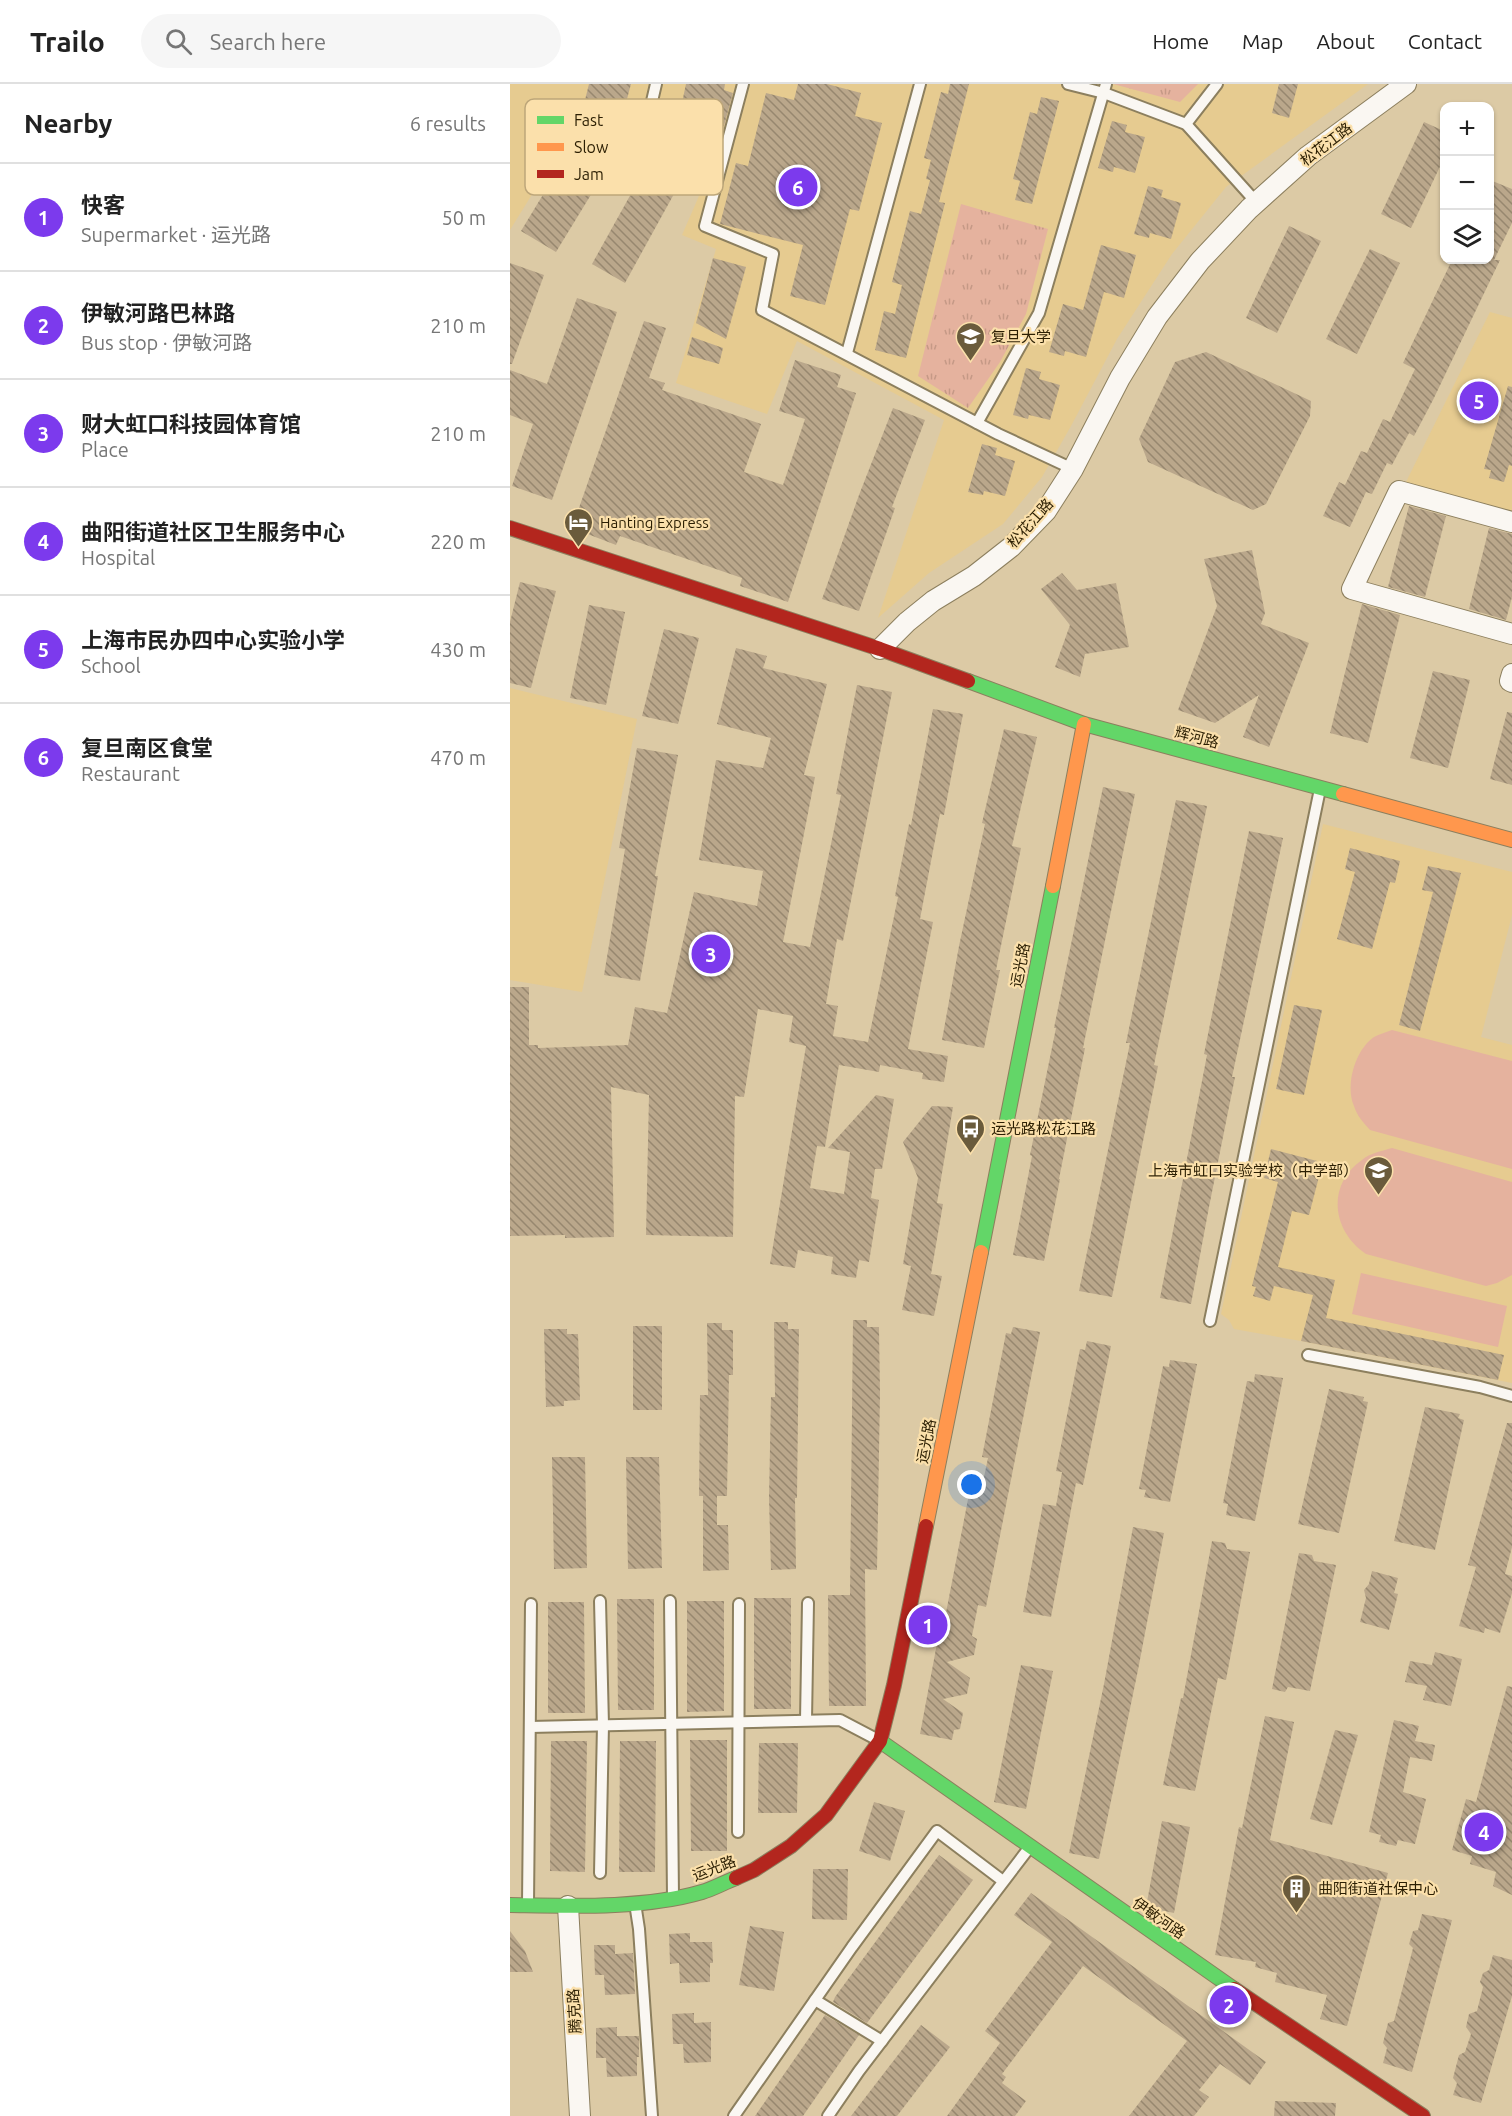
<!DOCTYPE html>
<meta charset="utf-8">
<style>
:root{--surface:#fff;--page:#f6f6f6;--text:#222;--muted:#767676;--line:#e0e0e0;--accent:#7c3aed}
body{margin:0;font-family:Ubuntu,"Noto Sans SC",sans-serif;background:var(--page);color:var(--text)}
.controls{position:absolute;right:18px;top:18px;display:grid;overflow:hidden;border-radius:12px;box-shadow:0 2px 4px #0004}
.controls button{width:54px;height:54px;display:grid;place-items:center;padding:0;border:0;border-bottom:2px solid var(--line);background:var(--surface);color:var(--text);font:30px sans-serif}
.you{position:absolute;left:462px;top:1401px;width:21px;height:21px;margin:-15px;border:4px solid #fff;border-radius:50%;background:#1a73e8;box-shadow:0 0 0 9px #1a73e833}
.badge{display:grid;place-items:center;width:39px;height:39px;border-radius:50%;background:var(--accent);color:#fff;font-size:20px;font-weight:700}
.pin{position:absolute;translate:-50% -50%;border:3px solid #fff;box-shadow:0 2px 6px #0006}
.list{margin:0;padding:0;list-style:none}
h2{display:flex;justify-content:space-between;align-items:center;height:78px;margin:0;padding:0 24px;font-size:26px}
h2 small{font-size:20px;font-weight:400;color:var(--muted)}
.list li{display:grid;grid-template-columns:39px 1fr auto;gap:18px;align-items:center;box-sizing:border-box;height:108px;padding:0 24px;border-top:2px solid var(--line)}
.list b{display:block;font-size:22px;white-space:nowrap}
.list p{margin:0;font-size:20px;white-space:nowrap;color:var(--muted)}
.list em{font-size:20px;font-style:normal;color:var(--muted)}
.icon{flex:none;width:33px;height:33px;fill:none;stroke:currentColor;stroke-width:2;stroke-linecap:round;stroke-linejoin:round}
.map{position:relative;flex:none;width:1002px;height:2032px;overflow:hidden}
header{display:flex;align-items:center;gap:36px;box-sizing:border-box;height:84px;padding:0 30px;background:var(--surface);border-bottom:2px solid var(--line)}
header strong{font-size:28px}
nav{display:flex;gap:33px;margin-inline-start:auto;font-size:21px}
.search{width:420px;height:54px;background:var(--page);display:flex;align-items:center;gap:15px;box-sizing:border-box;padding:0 21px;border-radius:33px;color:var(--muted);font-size:22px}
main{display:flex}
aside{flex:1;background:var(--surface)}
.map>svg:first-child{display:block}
.built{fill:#e6cb90}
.grass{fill:#e5b29e}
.park{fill:url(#park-tufts)}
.building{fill:url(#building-back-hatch)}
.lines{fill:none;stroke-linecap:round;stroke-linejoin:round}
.lane-casing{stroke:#8c7f5e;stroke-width:14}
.street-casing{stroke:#8c7f5e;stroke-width:22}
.fast-casing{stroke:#8c7f5e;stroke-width:16}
.slow-casing{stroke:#8c7f5e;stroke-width:16}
.jam-casing{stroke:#8c7f5e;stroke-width:16}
.lane{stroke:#faf7f2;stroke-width:10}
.street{stroke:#faf7f2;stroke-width:20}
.fast{stroke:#63d668;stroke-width:14}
.slow{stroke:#ff974d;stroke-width:14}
.jam{stroke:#b3261e;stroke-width:14}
.labels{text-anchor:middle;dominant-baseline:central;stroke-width:4.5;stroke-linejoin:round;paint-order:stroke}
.street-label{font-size:15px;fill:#2c1f03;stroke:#fbe0ab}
.poi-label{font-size:15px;fill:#2c1f03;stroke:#fbe0ab;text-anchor:start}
.key{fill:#fbe0ab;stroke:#bda679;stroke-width:1.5}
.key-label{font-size:16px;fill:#2c1f03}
</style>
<header>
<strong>Trailo</strong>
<div class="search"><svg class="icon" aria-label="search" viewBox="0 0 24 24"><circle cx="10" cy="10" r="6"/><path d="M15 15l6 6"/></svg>Search here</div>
<nav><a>Home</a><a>Map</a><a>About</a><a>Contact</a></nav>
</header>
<main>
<aside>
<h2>Nearby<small>6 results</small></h2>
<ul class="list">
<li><span class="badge">1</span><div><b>快客</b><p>Supermarket · 运光路</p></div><em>50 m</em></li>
<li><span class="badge">2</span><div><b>伊敏河路巴林路</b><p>Bus stop · 伊敏河路</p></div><em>210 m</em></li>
<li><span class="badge">3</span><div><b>财大虹口科技园体育馆</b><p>Place</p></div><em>210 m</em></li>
<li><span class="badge">4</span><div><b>曲阳街道社区卫生服务中心</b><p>Hospital</p></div><em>220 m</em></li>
<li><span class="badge">5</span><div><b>上海市民办四中心实验小学</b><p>School</p></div><em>430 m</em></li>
<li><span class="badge">6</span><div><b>复旦南区食堂</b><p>Restaurant</p></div><em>470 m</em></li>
</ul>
</aside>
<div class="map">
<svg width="1002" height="2032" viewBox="0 0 1002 2032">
<defs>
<pattern id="park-tufts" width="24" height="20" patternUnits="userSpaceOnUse" patternTransform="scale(1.5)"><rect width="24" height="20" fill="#e5b29e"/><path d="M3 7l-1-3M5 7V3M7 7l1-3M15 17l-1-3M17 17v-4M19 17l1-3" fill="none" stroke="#c59986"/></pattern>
<pattern id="building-back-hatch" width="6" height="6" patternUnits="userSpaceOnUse" patternTransform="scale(1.5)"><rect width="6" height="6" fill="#baa78b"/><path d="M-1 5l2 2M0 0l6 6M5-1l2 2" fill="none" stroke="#97876f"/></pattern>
</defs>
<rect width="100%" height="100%" fill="#dccaa5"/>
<g class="built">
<polygon points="0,0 858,0 716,103 662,170 607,255 561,342 532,393 493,440 419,489 368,534 434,336 287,257 257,330 166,299 206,165 172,151 199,89 65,41 0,146"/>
<polygon points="980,228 1002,234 1002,429 895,400"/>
<polygon points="0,604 127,635 72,908 0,896"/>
<polygon points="813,740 1002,788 1002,831 971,953 1002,961 1002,1299 791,1257 724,1245 719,1236 711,1230"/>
</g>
<g class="grass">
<path d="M882,946L1002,977V1085L860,1046C853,1038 847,1032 844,1022C835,1001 845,966 864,953C869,950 877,948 882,946Z"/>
<path d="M882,1064L1002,1098V1191L987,1199L976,1202L856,1170C822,1147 816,1101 852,1076C860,1069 872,1067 882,1064Z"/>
<polygon points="851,1189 997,1222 988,1263 842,1230"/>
</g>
<g class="park">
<polygon points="603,0 688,0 670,18"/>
<polygon points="451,120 538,145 516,230 490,278 458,324 408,292"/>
</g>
<g class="building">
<polygon points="79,0 121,0 113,30 74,20"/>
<polygon points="176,0 215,0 214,6 223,9 214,42 207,40 201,66 174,59 181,31 170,28"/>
<polygon points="288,0 317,0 351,9 345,32 372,39 349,127 340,125 315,221 280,212 293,161 210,140 226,79 238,82 256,9 284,16"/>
<polygon points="440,0 459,0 429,118 435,119 396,274 365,266 374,227 385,230 392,201 382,198 400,127 411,130 420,96 416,95 421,76 414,74 431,8 438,10"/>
<polygon points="769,0 788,0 779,34 762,29"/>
<polygon points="531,13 549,17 522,120 505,116 510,97 503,95 520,28 527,30"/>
<polygon points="602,37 617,41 615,48 635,53 625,89 604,83 603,88 588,84"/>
<polygon points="914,38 934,47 934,74 901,144 871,130"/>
<polygon points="69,51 104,73 46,168 11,147"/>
<polygon points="137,81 170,99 115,199 82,180"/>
<polygon points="980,96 1002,105 1002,139 984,176 990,176 923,316 904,352 899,349 882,381 877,379 862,410 856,408 840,443 813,432 829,398 835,401 851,367 857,369 873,335 880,338 905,285 893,279 942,176 980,176"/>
<polygon points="638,102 653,106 651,113 671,119 661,155 640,149 639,154 624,150"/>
<polygon points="779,142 811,157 767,249 736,234"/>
<polygon points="591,161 626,171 614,214 594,208 576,273 555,267 554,272 539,268 553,220 573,226"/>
<polygon points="860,165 890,179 847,270 816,255"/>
<polygon points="203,174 236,183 216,255 186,239"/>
<polygon points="0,179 34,191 2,280 0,280"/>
<polygon points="67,214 107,228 42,416 2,402 23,340 0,331 0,286 37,300"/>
<polygon points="134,237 156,244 139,294 155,299 152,306 251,340 234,388 273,401 295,335 269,327 285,276 331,291 327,303 346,309 278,518 230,502 232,494 110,452 106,461 62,444"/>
<polygon points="182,253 213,264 209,280 177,271"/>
<polygon points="696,268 801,317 800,332 756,420 743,426 638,378 629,355 665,278"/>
<polygon points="516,284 531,288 529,295 550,301 540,336 519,331 518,335 503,331"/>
<polygon points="998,302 1002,303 1002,382 999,381 994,398 979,394 981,386 974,385"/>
<polygon points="383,324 415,336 382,423 385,424 349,527 312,515 349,411"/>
<polygon points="472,360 487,364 485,371 505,377 495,412 474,407 473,411 458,408"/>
<polygon points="899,422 936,432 915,513 878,503"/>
<polygon points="979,444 1002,450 1002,513 996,536 959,525"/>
<polygon points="742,466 755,529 751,540 799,559 759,663 733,653 749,611 705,639 668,626 707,522 694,475"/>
<polygon points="552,489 567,506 606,499 619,563 575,570 570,593 545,583 560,541 531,505"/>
<polygon points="10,498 46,507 21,604 0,599 0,538"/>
<polygon points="852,520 890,531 858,659 820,649"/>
<polygon points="79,521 115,528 96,621 60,614"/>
<polygon points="154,545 189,554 168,640 132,632"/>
<polygon points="226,564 257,572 253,584 317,600 294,691 305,693 273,858 300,863 331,711 326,710 347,601 382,608 333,857 327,855 316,920 328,922 323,952 358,958 388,813 385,812 399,740 401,741 423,625 453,630 434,731 430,730 410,835 423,838 398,965 438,972 434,998 412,995 413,989 370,981 369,988 329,981 315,1063 307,1062 300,1104 334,1110 340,1068 318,1064 366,1011 384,1015 372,1085 365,1085 361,1114 369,1116 359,1178 349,1176 346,1194 321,1190 323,1173 288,1166 285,1184 260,1180 296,962 279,958 283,932 248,925 234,1013 225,1012 223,1153 136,1151 139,1011 101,1003 104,1153 55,1154 55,1151 0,1152 0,903 19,903 19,961 28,961 28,964 118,961 125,923 157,929 184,808 247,822 253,787 189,776 206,676 253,684 261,654 207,640"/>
<polygon points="923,587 960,596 938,684 900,674"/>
<polygon points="997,628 1002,629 1002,701 980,695"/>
<polygon points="494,645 527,653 502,762 511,764 486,886 490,886 474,964 432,956 449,862 475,740 472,739"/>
<polygon points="127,664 168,671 145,792 148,792 130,897 94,891 115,765 109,764"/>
<polygon points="593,703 625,710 573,964 575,964 549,1095 550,1095 534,1177 503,1171 522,1072 520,1071 546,944 544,944"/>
<polygon points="666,716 697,722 644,981 648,982 602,1213 569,1207 620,959 616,959"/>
<polygon points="739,747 773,754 722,993 725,993 699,1123 681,1220 650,1214 697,971 694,970"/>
<polygon points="840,764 890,777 885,799 880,798 862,865 827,855 845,788 835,785"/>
<polygon points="918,782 951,789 910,947 889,941 923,808 912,806"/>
<polygon points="784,921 812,926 794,1011 766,1005"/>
<polygon points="422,1022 443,1023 427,1119 433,1120 421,1190 432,1192 424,1232 392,1226 401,1182 393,1180 408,1094 393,1058"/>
<polygon points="761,1065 807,1077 805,1085 810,1089 799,1131 782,1127 768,1183 825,1196 816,1234 994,1271 988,1296 791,1257 803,1211 764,1202 760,1217 743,1212 746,1203 742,1202 768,1098 754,1094"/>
<polygon points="343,1236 357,1236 357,1243 369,1243 370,1310 367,1486 355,1485 356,1622 319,1622 318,1511 340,1511"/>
<polygon points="264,1238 278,1238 278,1245 289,1245 287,1414 285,1414 286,1485 261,1486 259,1414 261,1313 265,1313"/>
<polygon points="197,1239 212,1239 212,1246 223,1246 223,1291 219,1291 217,1412 207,1412 207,1441 218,1441 219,1486 193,1487 193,1412 189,1412 190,1311 198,1311"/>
<rect x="123" y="1242" width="29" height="84"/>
<polygon points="503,1243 530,1248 476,1523 468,1521 462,1552 467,1555 464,1571 437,1578 460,1594 457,1610 433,1615 453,1629 450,1645 444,1646 442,1656 410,1650 431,1538 434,1539 460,1405 471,1407 478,1374 472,1373 496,1249 501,1250"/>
<polygon points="34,1245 57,1245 57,1250 68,1250 70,1316 54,1317 54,1322 36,1323"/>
<polygon points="577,1257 601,1262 573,1401 566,1399 541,1533 513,1528 533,1420 546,1422 552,1388 546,1387 570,1265 575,1266"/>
<polygon points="660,1276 687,1280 660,1418 634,1413 636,1406 629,1405 653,1282 659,1283"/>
<polygon points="745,1290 773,1294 745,1437 716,1431 718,1420 713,1419 737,1297 744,1298"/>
<polygon points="819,1305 854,1313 853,1317 858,1318 829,1449 788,1440"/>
<polygon points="915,1323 950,1330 948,1334 954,1336 925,1466 884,1457"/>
<polygon points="997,1339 1002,1339 1002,1463 995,1490 1002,1492 1002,1509 990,1549 975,1544 974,1549 949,1542 966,1483 958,1481"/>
<polygon points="42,1373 75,1373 77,1484 44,1485"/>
<polygon points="116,1373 149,1373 152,1484 118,1485"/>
<polygon points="623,1443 654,1449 628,1586 589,1775 559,1769 594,1600"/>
<polygon points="702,1457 715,1459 717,1465 740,1468 716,1596 708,1594 685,1707 653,1701 671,1614 673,1614"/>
<polygon points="789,1469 802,1471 804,1477 826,1481 800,1607 778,1603 775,1608 762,1605"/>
<polygon points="862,1487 888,1494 884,1509 888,1510 879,1546 850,1538 856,1514 854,1506 859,1500"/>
<rect x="244" y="1514" width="37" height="111"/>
<polygon points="107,1515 144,1515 144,1626 108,1626"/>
<polygon points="177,1517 214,1517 214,1627 177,1628"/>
<polygon points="38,1518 74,1518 75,1629 38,1629"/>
<polygon points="925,1568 952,1575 941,1622 913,1616 917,1602 895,1598 900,1577 922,1581"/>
<polygon points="511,1581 543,1587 516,1725 484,1718"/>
<polygon points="997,1602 1002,1603 1002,1811 983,1802 986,1788 960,1780 962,1772 942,1766 956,1715 966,1718"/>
<polygon points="755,1632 784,1638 760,1756 878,1789 837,1942 810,1935 817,1911 765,1898 767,1889 745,1883 746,1878 705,1871 729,1743 732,1744"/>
<polygon points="884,1636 909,1642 905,1657 925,1661 922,1677 900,1673 893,1708 916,1715 905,1760 888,1756 886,1762 869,1758 871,1751 859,1748"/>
<polygon points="825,1646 848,1651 822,1741 800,1735"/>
<polygon points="180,1656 217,1656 217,1767 181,1767"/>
<polygon points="41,1657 77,1657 75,1788 40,1787"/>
<polygon points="110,1657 146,1657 145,1788 109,1788"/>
<polygon points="249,1659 288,1659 287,1729 248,1729"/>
<polygon points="364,1718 395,1727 380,1777 349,1767"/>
<polygon points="652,1737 680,1743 664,1829 636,1823"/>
<polygon points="429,1771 463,1796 357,1939 323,1918 325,1913"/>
<polygon points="303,1785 338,1785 337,1836 302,1835"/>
<polygon points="521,1809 756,1978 740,2001 710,1980 689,2006 699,2013 684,2032 619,2032 677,1957 573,1882 492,1990 496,1993 492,1999 516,2017 505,2032 437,2032 490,1959 475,1947 542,1858 504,1831"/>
<polygon points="912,1830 942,1836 902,1988 873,1979 877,1964 873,1959 878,1939 884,1937 903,1864 899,1860 903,1847 908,1846"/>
<polygon points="240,1842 274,1848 264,1907 229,1901"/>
<polygon points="0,1847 15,1867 23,1888 0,1888"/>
<polygon points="180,1849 180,1858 202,1858 203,1879 200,1879 200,1898 170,1899 169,1879 160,1880 159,1850"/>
<polygon points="84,1861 105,1861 105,1870 123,1869 125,1910 95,1911 94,1891 85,1891"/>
<polygon points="983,1871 1002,1876 1002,1912 971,2019 943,2011 947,1999 943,1994 949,1971 955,1968 961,1950 956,1943 959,1930 967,1927 973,1903 970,1898 973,1889 979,1886"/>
<polygon points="184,1929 184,1939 201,1938 201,1978 174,1979 173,1960 163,1960 162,1930"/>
<polygon points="315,1931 349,1951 293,2032 245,2032"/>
<polygon points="411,1941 440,1963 387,2032 341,2032"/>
<polygon points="107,1943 107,1952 129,1952 129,1973 127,1973 127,1992 97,1993 96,1974 86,1974 86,1944"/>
<polygon points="765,2017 826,2019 825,2032 764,2032"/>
</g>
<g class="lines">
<defs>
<g id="lane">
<polyline points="233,0 195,142 263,170 252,226 488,350 563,385"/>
<polyline points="558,0 594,9 676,40 746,118"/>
<polyline points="676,40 707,0"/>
<polyline points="135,47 146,0"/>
<polyline points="337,269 410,0"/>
<polyline points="467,339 529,229 596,0"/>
<polyline points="700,1237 810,705"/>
<polyline points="798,1271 970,1303 1002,1312"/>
<polyline points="90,1517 93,1641 90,1789"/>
<polyline points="160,1517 163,1813"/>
<polyline points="296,1636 298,1519"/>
<polyline points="20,1643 330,1636 370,1657"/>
<polyline points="228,1748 229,1520"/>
<polyline points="125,1819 129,1845 142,2032"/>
<polyline points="18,1820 21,1520"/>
<polyline points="305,1916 372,1957"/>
<polyline points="224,2032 342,1863 427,1747 493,1797"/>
<polyline points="318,2032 349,1987 519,1764"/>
</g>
<g id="street">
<polyline points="1002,438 889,407 842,505 1002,550"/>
<polyline points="370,565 397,538 423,517 464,492 501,463 536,427 563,385 610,294 647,233 690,177 739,125 798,72 896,0"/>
<polyline points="1002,590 1000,597 1002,598"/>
<polyline points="58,1822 70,2032"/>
</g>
<g id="fast">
<polyline points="458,597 574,640 833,710"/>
<polyline points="471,1168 543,802"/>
<polyline points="370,1657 724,1905"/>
<path d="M0,1821C60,1822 134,1825 192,1808C203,1805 215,1798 226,1794"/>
</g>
<g id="slow">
<polyline points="833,710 1002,756"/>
<polyline points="543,802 574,640"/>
<polyline points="416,1442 471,1168"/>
</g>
<g id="jam">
<polyline points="0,444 370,565 458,597"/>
<polyline points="226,1794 244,1786 281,1762 316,1731 370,1657 384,1601 416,1442"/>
<polyline points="724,1905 913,2032"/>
</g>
</defs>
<use href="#lane" class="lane-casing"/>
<use href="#street" class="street-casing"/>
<use href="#fast" class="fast-casing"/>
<use href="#slow" class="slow-casing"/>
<use href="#jam" class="jam-casing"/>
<use href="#lane" class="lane"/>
<use href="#street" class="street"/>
<use href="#fast" class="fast"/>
<use href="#slow" class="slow"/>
<use href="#jam" class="jam"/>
</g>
<defs>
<symbol id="university-pin" viewBox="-11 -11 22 30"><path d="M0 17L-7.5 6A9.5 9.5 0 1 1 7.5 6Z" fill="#6a5b3c" stroke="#fbe0ab"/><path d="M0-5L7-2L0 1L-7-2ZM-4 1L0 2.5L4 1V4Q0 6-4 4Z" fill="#fff"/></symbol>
<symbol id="hotel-pin" viewBox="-11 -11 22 30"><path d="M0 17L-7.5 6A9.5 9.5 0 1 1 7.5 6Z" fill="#6a5b3c" stroke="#fbe0ab"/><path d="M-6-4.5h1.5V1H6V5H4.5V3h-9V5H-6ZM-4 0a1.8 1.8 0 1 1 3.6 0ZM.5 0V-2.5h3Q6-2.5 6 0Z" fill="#fff"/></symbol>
<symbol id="bus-pin" viewBox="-11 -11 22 30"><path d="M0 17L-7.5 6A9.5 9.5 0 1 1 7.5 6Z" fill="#6a5b3c" stroke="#fbe0ab"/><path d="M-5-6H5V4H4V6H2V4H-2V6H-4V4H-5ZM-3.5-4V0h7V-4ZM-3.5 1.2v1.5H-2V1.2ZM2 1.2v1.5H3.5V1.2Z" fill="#fff"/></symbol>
<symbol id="school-pin" viewBox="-11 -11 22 30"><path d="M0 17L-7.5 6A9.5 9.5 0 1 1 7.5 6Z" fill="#6a5b3c" stroke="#fbe0ab"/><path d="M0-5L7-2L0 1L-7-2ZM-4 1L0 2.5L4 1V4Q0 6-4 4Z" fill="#fff"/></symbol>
<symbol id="building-pin" viewBox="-11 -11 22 30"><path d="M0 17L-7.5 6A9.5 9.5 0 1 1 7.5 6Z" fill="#6a5b3c" stroke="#fbe0ab"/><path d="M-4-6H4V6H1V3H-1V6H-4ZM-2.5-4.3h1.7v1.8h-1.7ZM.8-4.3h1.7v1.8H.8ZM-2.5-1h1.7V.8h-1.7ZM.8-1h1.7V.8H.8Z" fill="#fff"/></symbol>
</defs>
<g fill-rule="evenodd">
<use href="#university-pin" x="444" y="236" width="33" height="45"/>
<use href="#hotel-pin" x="52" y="422" width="33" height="45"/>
<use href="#bus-pin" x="444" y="1028" width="33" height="45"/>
<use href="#school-pin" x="852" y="1070" width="33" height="45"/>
<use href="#building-pin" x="770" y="1788" width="33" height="45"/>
</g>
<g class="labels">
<g class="street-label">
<text transform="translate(816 60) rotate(-37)">松花江路</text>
<text transform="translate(520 439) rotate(-48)">松花江路</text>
<text transform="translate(687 653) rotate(15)">辉河路</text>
<text transform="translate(510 881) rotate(-79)">运光路</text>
<text transform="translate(416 1357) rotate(-79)">运光路</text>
<text transform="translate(204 1784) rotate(-21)">运光路</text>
<text transform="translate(649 1834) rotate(35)">伊敏河路</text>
<text transform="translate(64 1927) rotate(-93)">腾克路</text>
</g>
<g class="poi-label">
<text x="481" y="252">复旦大学</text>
<text x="90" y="438">Hanting Express</text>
<text x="481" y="1044">运光路松花江路</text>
<text x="848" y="1086" text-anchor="end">上海市虹口实验学校（中学部）</text>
<text x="808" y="1804">曲阳街道社保中心</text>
</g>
</g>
<rect x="15" y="15" width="198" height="96" rx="9" class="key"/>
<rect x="27" y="32" width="27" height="8" fill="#63d668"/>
<rect x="27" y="59" width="27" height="8" fill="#ff974d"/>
<rect x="27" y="86" width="27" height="8" fill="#b3261e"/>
<g class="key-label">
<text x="64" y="42">Fast</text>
<text x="64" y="69">Slow</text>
<text x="64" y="96">Jam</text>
</g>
</svg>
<div class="controls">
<button>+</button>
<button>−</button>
<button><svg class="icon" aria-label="layers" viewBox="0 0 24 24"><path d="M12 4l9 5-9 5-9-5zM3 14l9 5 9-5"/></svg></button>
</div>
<div class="you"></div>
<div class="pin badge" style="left:418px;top:1541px">1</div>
<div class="pin badge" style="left:719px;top:1921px">2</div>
<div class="pin badge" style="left:201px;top:870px">3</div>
<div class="pin badge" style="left:974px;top:1748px">4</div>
<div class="pin badge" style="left:969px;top:317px">5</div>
<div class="pin badge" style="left:288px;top:103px">6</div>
</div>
</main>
